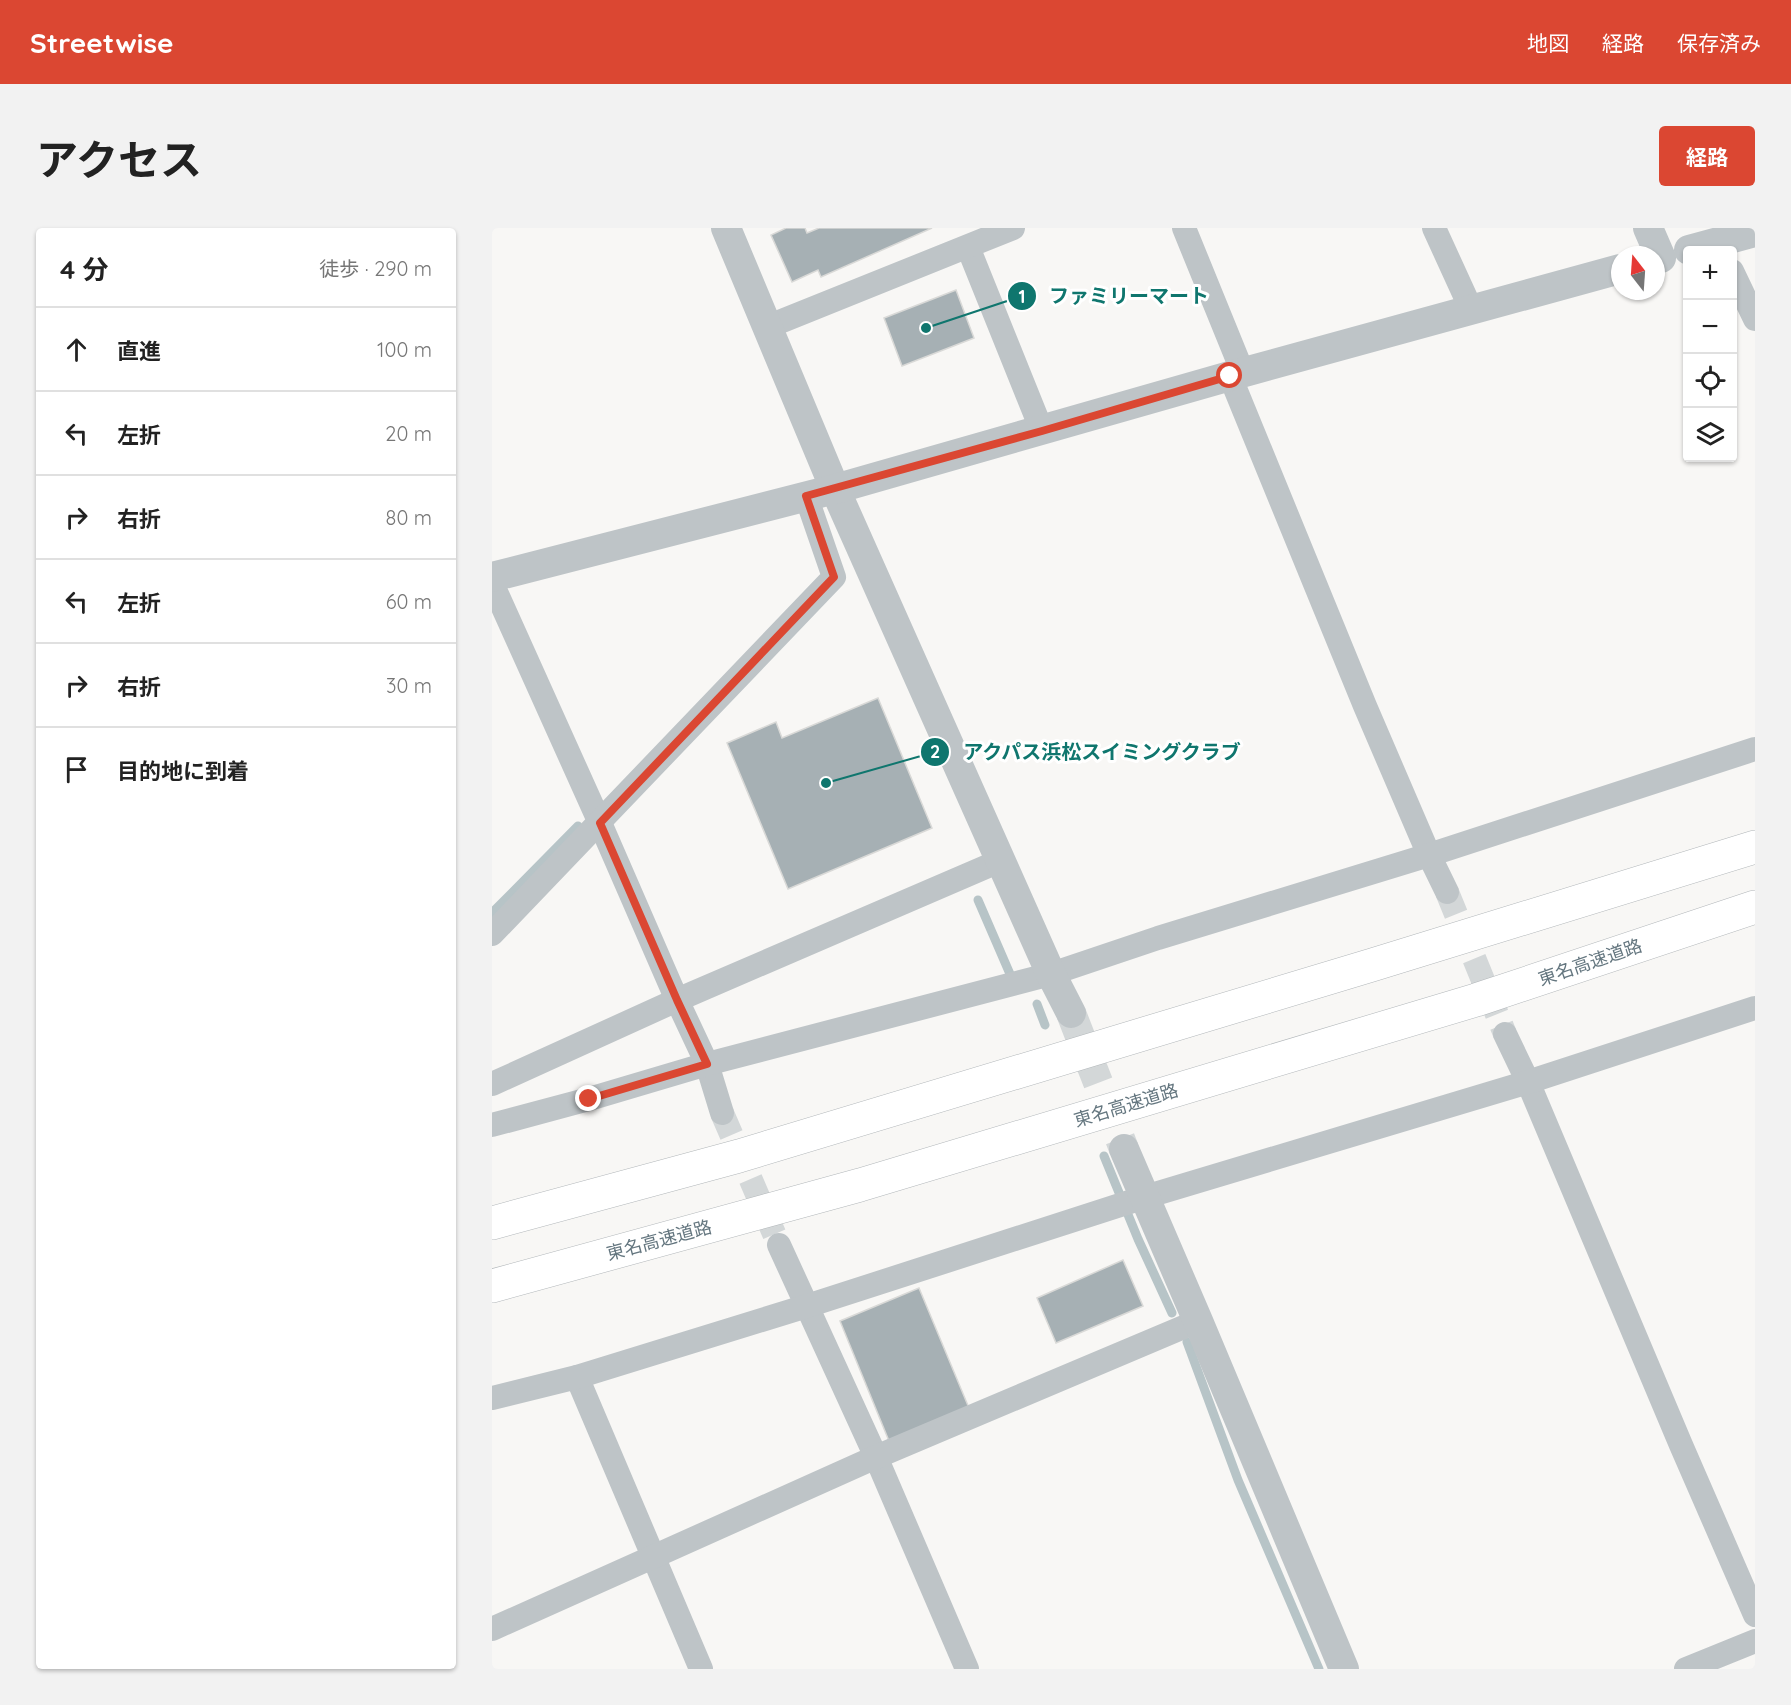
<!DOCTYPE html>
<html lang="ja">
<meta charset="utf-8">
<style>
:root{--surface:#fff;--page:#f2f2f2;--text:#222;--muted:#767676;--line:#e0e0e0;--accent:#db4732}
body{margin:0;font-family:Quicksand,"Noto Sans JP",sans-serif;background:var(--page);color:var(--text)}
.controls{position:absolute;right:18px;top:18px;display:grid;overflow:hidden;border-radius:6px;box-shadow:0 2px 4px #0004}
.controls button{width:54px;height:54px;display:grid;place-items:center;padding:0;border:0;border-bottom:2px solid var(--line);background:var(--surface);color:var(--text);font:30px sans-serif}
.compass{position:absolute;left:1119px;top:18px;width:54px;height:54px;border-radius:50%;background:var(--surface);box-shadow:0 2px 4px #0004;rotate:343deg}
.stop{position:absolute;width:18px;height:18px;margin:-14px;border:4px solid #db4732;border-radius:50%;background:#fff}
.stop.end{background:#db4732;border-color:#fff;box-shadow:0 2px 6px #0008}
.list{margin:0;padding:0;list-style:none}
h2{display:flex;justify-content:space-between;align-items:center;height:78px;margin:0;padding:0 24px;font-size:26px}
h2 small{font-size:20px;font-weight:400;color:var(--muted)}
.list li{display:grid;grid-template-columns:39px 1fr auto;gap:18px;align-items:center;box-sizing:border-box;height:84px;padding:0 24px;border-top:2px solid var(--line)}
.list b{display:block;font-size:22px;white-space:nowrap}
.list em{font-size:20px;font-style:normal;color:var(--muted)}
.icon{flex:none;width:33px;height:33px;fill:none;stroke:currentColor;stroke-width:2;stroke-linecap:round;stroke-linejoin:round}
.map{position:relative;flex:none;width:1263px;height:1441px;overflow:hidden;border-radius:6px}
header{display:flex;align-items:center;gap:36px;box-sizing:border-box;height:84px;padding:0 30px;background:var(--accent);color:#fff}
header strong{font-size:28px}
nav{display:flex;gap:33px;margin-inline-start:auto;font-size:21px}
.intro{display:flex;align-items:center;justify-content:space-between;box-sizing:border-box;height:144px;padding:0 36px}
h1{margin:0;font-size:42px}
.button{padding:15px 27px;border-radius:6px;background:var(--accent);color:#fff;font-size:21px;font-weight:700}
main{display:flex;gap:36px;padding:0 36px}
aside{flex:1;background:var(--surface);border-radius:6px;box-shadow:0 2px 4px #0004}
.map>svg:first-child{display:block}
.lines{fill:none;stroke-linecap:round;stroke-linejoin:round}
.stream{stroke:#b7c4c7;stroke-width:9}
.building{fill:#a6b0b4;stroke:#d9d9d7;stroke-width:1.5}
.minor-tunnel{stroke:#d3d7d8;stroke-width:24;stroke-dasharray:24 12;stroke-linecap:butt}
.tertiary-tunnel{stroke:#d3d7d8;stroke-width:30;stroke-dasharray:30 15;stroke-linecap:butt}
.motorway-casing{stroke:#b2b7ba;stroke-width:34}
.minor{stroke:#bec4c7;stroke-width:24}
.tertiary{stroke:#bec4c7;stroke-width:30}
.motorway{stroke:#fff;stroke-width:33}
.route{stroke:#db4732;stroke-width:8}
.labels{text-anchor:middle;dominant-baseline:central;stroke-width:6;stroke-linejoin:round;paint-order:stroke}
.street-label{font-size:18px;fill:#64767f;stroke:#fff}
.leader{fill:none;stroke:#0f766e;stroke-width:2}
.callout-dot{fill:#0f766e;stroke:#fff;stroke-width:2}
.mark-label{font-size:18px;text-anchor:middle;font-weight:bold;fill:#fff}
.callout-label{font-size:20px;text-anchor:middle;font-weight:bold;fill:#0f766e;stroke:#fff;stroke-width:6;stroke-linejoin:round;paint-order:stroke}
</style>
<header>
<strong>Streetwise</strong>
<nav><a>地図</a><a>経路</a><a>保存済み</a></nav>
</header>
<div class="intro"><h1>アクセス</h1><a class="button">経路</a></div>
<main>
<aside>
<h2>4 分<small>徒歩 · 290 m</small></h2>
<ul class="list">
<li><svg class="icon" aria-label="ahead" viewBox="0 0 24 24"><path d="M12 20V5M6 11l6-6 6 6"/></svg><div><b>直進</b></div><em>100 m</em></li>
<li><svg class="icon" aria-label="left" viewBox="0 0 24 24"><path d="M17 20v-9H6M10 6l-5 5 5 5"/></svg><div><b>左折</b></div><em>20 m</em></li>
<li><svg class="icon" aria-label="right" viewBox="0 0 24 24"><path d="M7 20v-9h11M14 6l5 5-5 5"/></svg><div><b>右折</b></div><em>80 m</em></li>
<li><svg class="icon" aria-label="left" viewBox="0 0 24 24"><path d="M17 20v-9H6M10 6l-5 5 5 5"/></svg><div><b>左折</b></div><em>60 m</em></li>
<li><svg class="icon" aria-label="right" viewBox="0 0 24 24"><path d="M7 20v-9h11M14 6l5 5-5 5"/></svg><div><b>右折</b></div><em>30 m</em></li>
<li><svg class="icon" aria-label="arrive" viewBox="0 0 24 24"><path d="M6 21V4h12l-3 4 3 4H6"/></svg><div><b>目的地に到着</b></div></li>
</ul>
</aside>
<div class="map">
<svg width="1263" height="1441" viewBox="0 0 1263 1441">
<rect width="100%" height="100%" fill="#f8f7f5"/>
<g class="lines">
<g class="stream">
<polyline points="486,672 518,746"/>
<polyline points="0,685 86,598"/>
<polyline points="545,776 553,797"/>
<polyline points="612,928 646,1011 680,1085"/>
<polyline points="695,1114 746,1252 827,1441"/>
</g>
</g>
<g class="building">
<polygon points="294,0 313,0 315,5 327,0 440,0 329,49 326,42 300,54 279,7"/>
<polygon points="464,62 482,110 410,138 392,90"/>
<polygon points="386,470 440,600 296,661 235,515 284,494 290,510"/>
<polygon points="631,1032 651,1078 564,1115 545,1070"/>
<polygon points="427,1060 477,1180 397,1213 348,1093"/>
</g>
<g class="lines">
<g class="minor-tunnel">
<polyline points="955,664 1013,806"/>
<polyline points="230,885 287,1017"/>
</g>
<polyline class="tertiary-tunnel" points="579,785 632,921"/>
<defs>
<g id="motorway">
<polyline points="0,995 247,928 880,737 1263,619"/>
<polyline points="0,1058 368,957 984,772 1263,679"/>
</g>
</defs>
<use href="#motorway" class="motorway-casing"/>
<g class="minor">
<polyline points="692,0 751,145"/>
<polyline points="942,0 979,81"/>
<polyline points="476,19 550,203"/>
<polyline points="1240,43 1263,91"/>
<polyline points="275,99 521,0"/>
<polyline points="738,148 873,478 937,627 955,664"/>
<polyline points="0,355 108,595 185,772 215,836 230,885"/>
<polyline points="0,706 342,349 314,268"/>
<polyline points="1013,806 1036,854 1189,1217 1263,1387"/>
<polyline points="0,856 185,772 510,632"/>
<polyline points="0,897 97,871 215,836 559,746 666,710 937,627 1263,521"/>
<polyline points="287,1017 384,1229 475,1441"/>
<polyline points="85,1149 209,1441"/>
<polyline points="0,1170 85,1149 315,1078 653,969 1036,854 1263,780"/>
<polyline points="0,1401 384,1229 706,1093"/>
<polyline points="1194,1441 1263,1413"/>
</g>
<g class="tertiary">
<polyline points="234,0 343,261 559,746 579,785"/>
<polyline points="1156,0 1169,30"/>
<polyline points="1197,22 1263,4"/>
<polyline points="0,349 343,261 738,148 1128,41"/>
<polyline points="632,921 706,1093 852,1441"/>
</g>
<use href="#motorway" class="motorway"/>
</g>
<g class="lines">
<polyline class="route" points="97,871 215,836 185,772 108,595 342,349 314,268 550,203 738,148"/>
</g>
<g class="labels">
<g class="street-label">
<text transform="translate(1098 734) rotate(-19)">東名高速道路</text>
<text transform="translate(634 877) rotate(-17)">東名高速道路</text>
<text transform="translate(167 1012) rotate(-15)">東名高速道路</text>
</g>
</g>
<path class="leader" d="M434 100L530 68M334 555L443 524"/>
<g class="callout-dot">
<circle cx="434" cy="100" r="6"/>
<circle cx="334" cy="555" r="6"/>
<circle cx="530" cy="68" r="15"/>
<circle cx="443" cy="524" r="15"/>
</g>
<g class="mark-label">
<text x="530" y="75">1</text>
<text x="443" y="530">2</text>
</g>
<g class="callout-label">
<text x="637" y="75">ファミリーマート</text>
<text x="610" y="531">アクパス浜松スイミングクラブ</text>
</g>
</svg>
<div class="controls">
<button>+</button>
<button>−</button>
<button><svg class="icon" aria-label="locate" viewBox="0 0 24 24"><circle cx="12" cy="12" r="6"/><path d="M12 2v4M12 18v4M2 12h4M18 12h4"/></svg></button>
<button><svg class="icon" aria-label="layers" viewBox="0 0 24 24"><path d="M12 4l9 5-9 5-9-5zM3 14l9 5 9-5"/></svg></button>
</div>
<svg class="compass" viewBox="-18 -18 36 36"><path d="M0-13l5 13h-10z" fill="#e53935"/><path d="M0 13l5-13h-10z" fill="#767676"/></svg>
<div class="stop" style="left:738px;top:148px"></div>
<div class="stop end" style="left:97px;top:871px"></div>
</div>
</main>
